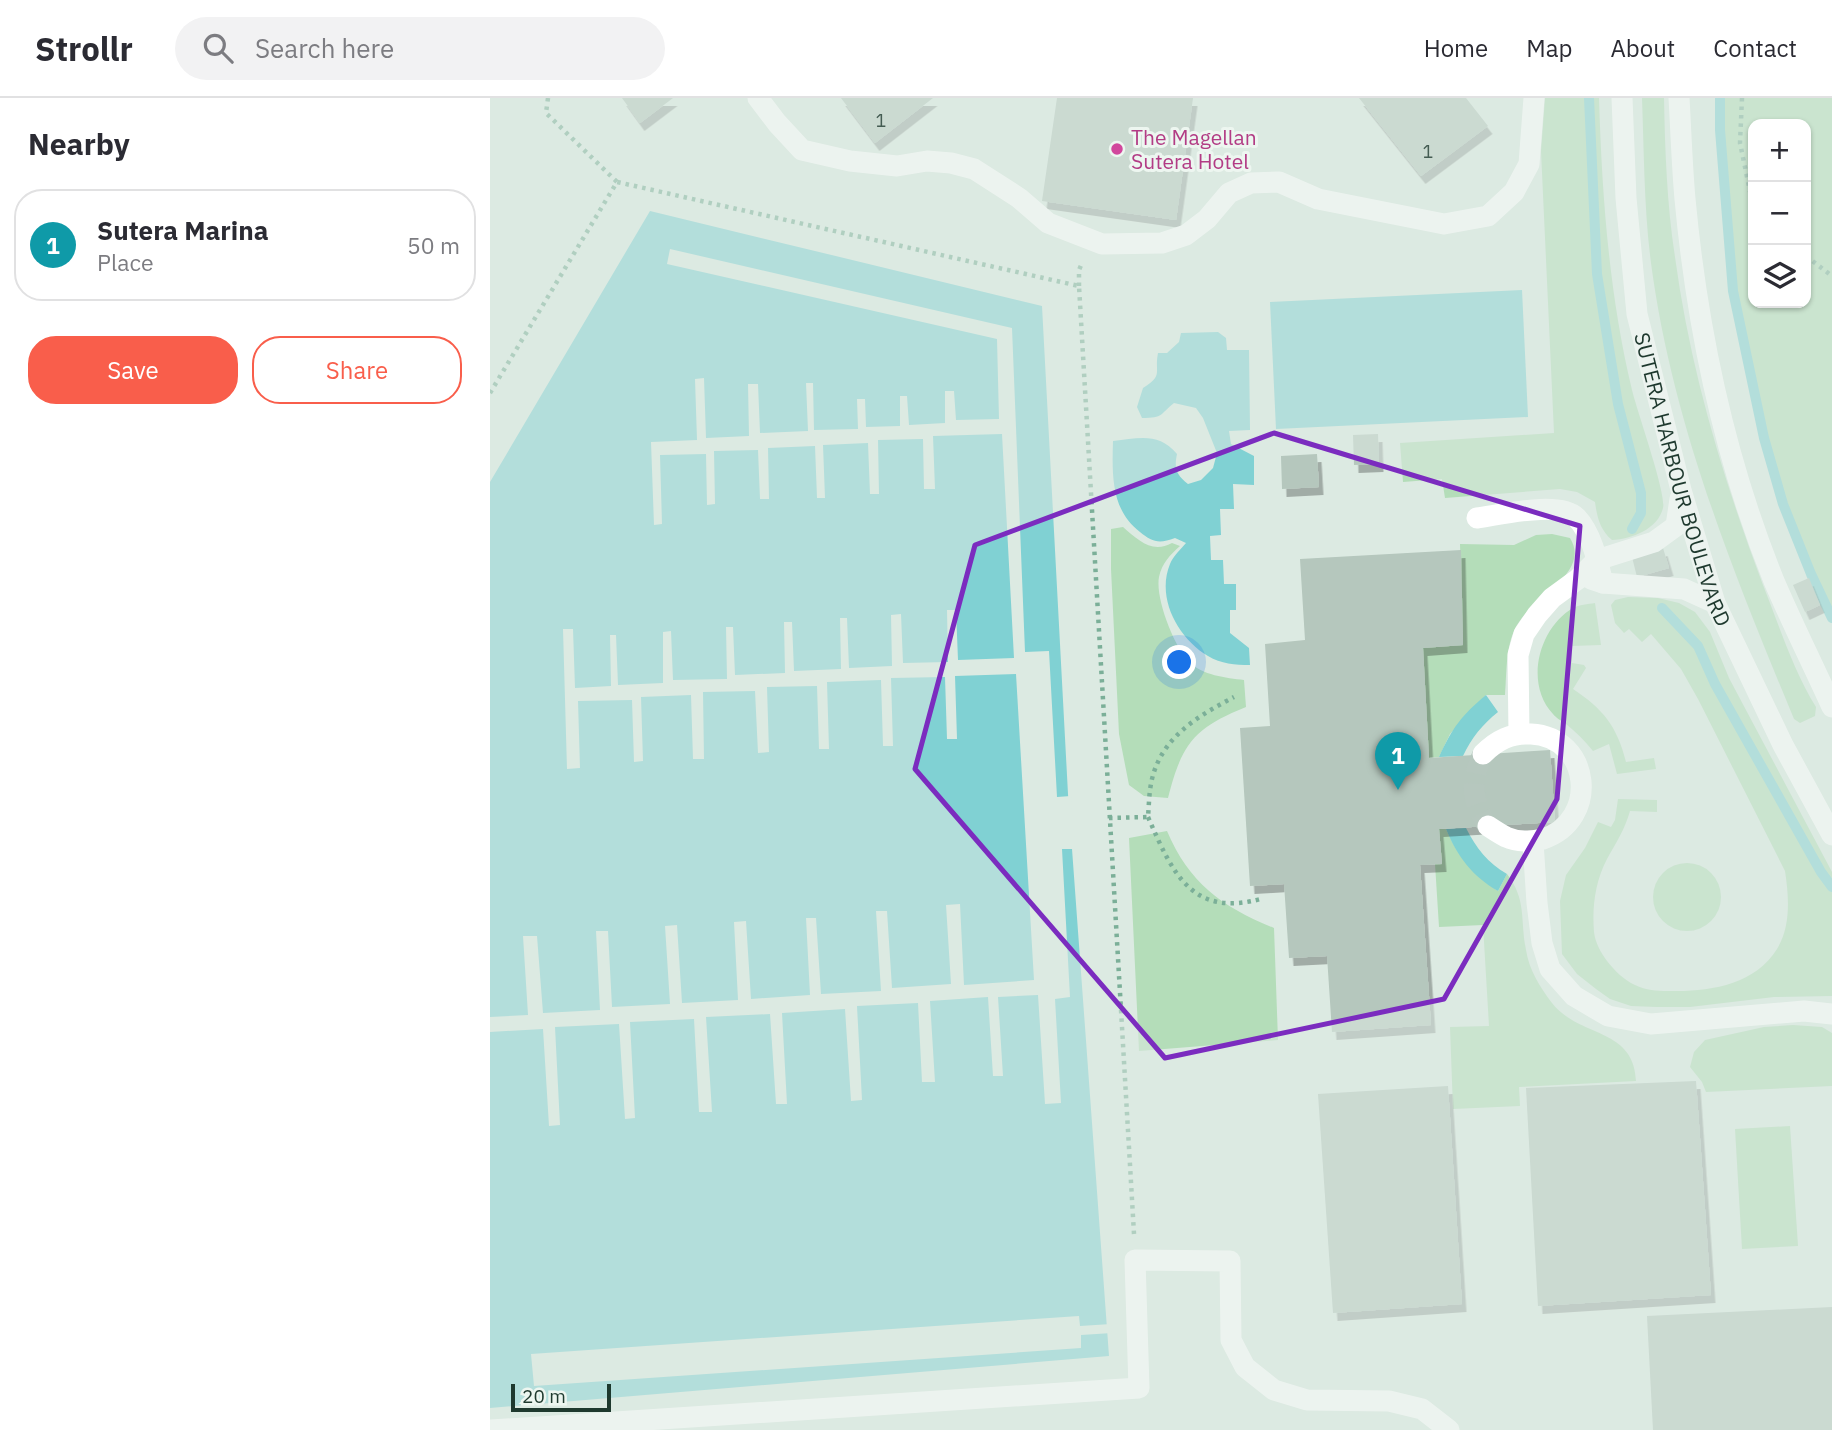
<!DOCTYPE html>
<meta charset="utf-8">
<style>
:root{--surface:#fff;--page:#f2f2f3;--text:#2b2b33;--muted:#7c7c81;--line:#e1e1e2;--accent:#f95e4b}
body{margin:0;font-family:"IBM Plex Sans",sans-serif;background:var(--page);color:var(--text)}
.controls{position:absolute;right:21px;top:21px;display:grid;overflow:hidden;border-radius:14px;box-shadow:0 2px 5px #0004}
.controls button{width:63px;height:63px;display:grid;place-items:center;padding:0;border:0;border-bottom:2px solid var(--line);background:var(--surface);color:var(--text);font:35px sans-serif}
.scale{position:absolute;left:21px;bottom:18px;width:100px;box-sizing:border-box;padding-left:7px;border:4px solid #1e392e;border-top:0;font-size:19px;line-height:24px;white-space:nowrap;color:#1e392e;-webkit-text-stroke:5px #edf6f0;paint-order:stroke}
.you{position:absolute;left:690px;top:565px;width:24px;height:24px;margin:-18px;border:5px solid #fff;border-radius:50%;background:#1a73e8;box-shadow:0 0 0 10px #1a73e833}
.badge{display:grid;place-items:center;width:46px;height:46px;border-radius:50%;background:var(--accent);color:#fff;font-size:23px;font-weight:700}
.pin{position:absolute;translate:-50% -58px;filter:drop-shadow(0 2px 4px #0008)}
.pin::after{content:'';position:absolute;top:37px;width:24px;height:21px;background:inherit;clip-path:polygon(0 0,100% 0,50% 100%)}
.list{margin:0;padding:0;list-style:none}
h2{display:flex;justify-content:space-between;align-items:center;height:91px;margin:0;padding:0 28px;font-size:30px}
h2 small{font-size:23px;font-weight:400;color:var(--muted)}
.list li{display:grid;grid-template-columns:46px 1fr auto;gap:21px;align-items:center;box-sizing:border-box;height:112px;margin:0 14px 14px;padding:0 14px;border:2px solid var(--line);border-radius:28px}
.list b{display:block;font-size:26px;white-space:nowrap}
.list p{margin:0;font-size:23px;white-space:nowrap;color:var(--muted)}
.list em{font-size:23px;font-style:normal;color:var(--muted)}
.actions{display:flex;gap:14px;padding:21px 28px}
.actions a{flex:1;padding:16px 0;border:2px solid var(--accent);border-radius:28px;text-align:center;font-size:24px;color:var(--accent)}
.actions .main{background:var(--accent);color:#fff}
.icon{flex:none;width:38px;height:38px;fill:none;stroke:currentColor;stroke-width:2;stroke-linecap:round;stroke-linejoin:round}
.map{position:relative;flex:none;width:1342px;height:1332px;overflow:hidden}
header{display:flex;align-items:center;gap:42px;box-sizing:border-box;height:98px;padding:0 35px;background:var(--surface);border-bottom:2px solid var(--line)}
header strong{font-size:33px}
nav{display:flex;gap:38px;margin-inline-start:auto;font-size:24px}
.search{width:490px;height:63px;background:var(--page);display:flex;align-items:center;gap:18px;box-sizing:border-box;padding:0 24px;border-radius:38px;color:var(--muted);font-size:26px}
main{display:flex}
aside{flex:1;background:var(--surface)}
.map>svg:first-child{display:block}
.green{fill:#b4ddb9;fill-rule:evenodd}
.water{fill:#80d1d3}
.pier{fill:#dceae2}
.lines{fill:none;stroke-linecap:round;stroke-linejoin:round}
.stream{stroke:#80d1d3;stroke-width:10}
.building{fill:#b5c7bd;filter:url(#shadow)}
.minor-tunnel{stroke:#b6c7be;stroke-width:21;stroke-dasharray:21 10;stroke-linecap:butt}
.path{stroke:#7baf98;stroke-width:4.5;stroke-dasharray:3.5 5;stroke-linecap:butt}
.minor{stroke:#fff;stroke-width:21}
.marked{fill:none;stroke:#7b2cbf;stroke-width:5;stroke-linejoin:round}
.hotel-dot{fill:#d1479c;stroke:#edf6f0;stroke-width:2.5}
.labels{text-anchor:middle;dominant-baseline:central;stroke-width:6;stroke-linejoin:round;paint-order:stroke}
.number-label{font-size:18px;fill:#445c52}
.hotel-label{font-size:21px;fill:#b23c85;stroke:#edf6f0;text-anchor:start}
.street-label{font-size:21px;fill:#1e392e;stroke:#edf6f0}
</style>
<header>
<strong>Strollr</strong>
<div class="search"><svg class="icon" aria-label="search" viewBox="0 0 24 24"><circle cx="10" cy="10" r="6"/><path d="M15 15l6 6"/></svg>Search here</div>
<nav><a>Home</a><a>Map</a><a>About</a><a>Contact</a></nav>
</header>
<main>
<aside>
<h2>Nearby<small></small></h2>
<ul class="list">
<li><span class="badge" style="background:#0f9aa8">1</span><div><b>Sutera Marina</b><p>Place</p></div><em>50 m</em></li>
</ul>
<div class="actions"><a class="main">Save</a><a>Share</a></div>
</aside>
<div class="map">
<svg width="1342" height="1332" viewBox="0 0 1342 1332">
<defs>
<filter id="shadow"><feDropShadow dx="4.5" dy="8" stdDeviation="0" flood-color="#0004"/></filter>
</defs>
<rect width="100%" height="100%" fill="#dceae2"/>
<g class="green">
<path d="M1055,0H1109C1112,98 1119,196 1142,292C1147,313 1177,397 1173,410C1168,431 1142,441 1122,442C1110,432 1107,419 1105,404L1087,394L1070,391L955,400L952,381L913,384L910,345L1064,335L1051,53Z"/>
<path d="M1152,0H1174C1175,53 1177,107 1185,159C1200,271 1233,381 1273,487C1289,527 1303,572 1326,609L1325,618L1310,625L1304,621C1243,474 1182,324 1161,165C1154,111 1154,54 1152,0Z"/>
<path d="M1232,0H1342V512L1324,475L1295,406L1276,339L1246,192L1232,32ZM1263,26H1316V205H1263Z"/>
<path d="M633,429C648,442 662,456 682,445L690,448C680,457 672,465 669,479C665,500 684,548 699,564C712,577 736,580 754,582L756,609C704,630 692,645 678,700L654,698L639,687L629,636L621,471V431Z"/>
<path d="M1062,436L1080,440C1101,474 1046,497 1029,524C1015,544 1017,574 1015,597H996L960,636L949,659L939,660L933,550L973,547L970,446L1024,447L1046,437Z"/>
<path d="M1138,499L1168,500L1189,505L1205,514L1220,534L1239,580L1342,774V898L1284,899L1200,909H1166L1141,908L1120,901L1106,891L1087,876L1072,856L1070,803L1076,777L1095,750L1108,724L1121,729L1125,722L1128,701L1167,702V714L1140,713C1135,731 1126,745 1117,761C1105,784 1102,809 1104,834C1105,844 1111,855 1117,863C1125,873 1134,882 1145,887C1159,894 1173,893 1187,893C1224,893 1266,885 1287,851C1301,828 1299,799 1295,773L1208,601L1191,571L1161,536L1152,544L1139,531L1134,535L1125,525L1121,507L1125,502Z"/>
<path d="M1105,505L1111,547L1082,548V565L1094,567L1096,570L1083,591C1113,611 1127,628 1136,664L1164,660L1166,671L1127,676L1119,646L1103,653C1095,643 1086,634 1076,626C1072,623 1066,620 1063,616C1034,585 1049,530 1083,510C1089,507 1098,506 1105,505Z"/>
<path d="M949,731H956C968,759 983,776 1008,793L1017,776C1037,802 1030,822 1036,852C1039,872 1050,889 1062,905C1089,940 1144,929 1146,983L1029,989L1030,1008L963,1011L960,929L999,928L993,827L949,829L945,766L952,765Z"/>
<path d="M677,733C699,785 732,809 784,830L788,942L649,953L639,740Z"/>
<circle cx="1197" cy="799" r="34"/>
<polygon points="1303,927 1332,929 1342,935 1342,988 1216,994 1212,984 1200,969 1204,954 1215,942 1274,929"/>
<polygon points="1300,1028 1308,1148 1252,1151 1245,1031"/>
</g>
<g class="water">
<polygon points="160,113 552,208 578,696 619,1258 0,1310 0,384"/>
<polygon points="1032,192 1038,319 786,331 780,204"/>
<path d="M728,234L736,240L737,252H759L760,332L739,333L741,346L764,358V387L743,386L744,411H730L731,437L720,438L721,462H733L734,486H746V512H740V535L759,550L760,567C745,567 731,566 718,558C688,540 666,500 680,466C683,458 691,451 696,445L685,440C669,446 662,444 650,434C621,412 622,377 623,343C649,340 669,334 687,356C684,370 686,377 698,386L711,382L723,370L727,355L713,320L706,310L684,305C670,316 674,320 652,320L647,309L653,290C674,277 664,275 668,255H677L689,244L691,235Z"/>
<path d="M996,597L1008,614C992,627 982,639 973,658L949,659C963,629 971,618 996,597Z"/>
<path d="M976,730C986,750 998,765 1017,776L1008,793C982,778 967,758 956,731Z"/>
</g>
<g class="pier">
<polygon points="180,151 522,230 535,554 559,553 567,699 581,698 585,751 572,751 580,899 565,901 571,1005 555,1006 548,897 508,899 513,978 503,978 498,899 440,903 445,984 432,984 428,905 367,908 372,1002 361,1003 355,911 292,915 297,1006 286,1006 280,916 216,919 222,1014 209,1014 204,921 140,924 145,1020 135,1021 129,926 65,929 70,1027 59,1028 53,931 0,934 0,919 38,917 33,838 47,838 53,915 110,912 106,833 118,833 122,909 180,906 175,828 187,827 192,905 248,902 244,824 256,823 261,901 320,897 316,820 326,820 331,896 391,893 386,813 397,813 402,890 461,886 456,807 470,806 474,887 544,882 526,576 465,578 467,641 457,641 455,579 401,580 403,648 393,648 391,582 337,584 339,651 329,651 327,588 277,589 279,654 268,655 265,593 213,594 214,661 203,661 201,597 151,599 153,663 144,664 142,602 88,603 90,670 77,671 73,531 83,531 85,590 121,588 120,537 126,537 128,587 173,585 173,534 181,533 183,582 237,581 236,529 243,529 245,577 295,575 294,524 302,524 304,573 351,571 350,520 357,520 359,570 402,568 401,517 411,516 413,565 458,564 457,512 466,512 468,562 524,560 512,336 443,338 445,391 434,391 433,341 388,342 389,396 380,396 378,345 333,347 335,400 327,400 325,348 278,350 279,401 270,401 268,352 224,353 225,406 217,407 216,356 170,357 172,426 164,427 161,344 207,342 205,281 214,280 216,340 259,338 258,286 268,286 270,335 318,333 316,285 323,285 324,332 368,331 367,301 375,301 376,329 410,328 410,298 417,298 419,327 455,325 455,293 464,293 466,322 509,321 507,241 177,166"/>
<polygon points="589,1218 590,1228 621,1226 622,1235 591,1237 591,1250 44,1288 41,1256"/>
</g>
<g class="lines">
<g class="stream">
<polyline points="1099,0 1107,176 1128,306 1151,395 1151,415 1142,431"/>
<polyline points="1230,0 1230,32 1243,193 1274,340 1293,406 1321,476 1342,520"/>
<polyline points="1172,510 1208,548 1225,586 1331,774 1342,789"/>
</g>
</g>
<g class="building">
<polygon points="132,0 183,0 150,25"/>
<polygon points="351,0 443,0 385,45"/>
<polygon points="567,0 703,0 686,122 552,103"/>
<polygon points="869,0 976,0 998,28 931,78"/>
<polygon points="888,336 889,366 864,367 863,337"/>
<polygon points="827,356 829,389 792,391 791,358"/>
<polygon points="1173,450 1179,470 1147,479 1142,459"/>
<polygon points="971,452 973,547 933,550 939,660 1060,652 1065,724 949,731 952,766 930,767 941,927 842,934 837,858 799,860 794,786 760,788 750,630 780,628 775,546 815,542 810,461"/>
<polygon points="1319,480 1330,507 1315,514 1303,487"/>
<polygon points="1206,983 1221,1197 1048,1208 1036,990"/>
<polygon points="958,988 972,1206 843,1215 828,996"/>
<polygon points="1342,1209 1342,1332 1163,1332 1157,1218"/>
</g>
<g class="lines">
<path class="minor-tunnel" d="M993,656C980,683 981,703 998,728"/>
<g class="path">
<polyline points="58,0 56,15 127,84"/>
<polyline points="1252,0 1250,45 1263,108"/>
<polyline points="1316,158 1342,178"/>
<polyline points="589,188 589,172 592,165"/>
<polyline points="0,295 127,84 589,188 644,1136"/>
<path d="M658,719C683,776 702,821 774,800"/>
<path d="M619,720L658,719C659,707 659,693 662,681C672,639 708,618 744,599"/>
</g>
<g class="minor">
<polyline points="268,0 287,25 312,52 360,63 407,68 437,63 461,65 484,71 529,100 558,125 612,146 672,145 696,137 717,121 739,95 761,85 789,84 828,101 954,126 998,118 1024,94 1039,66 1044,0"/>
<path id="s1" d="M1132,0L1136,100L1147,216L1191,392L1225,505L1293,647L1342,737"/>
<path d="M1189,0C1191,34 1192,67 1195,101C1207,230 1235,362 1284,483C1302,525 1323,567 1342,609"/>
<path d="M987,420C1010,417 1071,402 1087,420C1102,436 1108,465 1113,485"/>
<polyline points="1101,481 1113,485 1194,491 1225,505"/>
<polyline points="1029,636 1028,557 1034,536 1047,517 1062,500 1088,481 1107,462 1164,444 1186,428 1190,401"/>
<path d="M993,656C1007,642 1021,635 1041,636C1101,639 1110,722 1053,741C1042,744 1027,744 1016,739C1010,736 1004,732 998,728"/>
<polyline points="1043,744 1047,805 1052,845 1060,871 1084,898 1118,918 1161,926 1314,913 1342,916"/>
<polyline points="1,1332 649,1290 645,1162 740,1163 741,1242 755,1269 784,1292 817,1302 899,1303 932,1311 959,1332"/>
</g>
</g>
<path d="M0 0H1342V1332H0ZM784,335L1090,428L1067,701L954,901L675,960L425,671L485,447Z" fill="#dceae2" fill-opacity=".55" fill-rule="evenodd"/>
<path class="marked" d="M784,335L1090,428L1067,701L954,901L675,960L425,671L485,447Z"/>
<circle class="hotel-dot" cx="627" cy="51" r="7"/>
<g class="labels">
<g class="number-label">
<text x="391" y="22">1</text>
<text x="938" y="53">1</text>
</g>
<g class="hotel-label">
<text x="641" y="39">The Magellan<tspan x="641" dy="24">Sutera Hotel</tspan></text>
</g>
<g class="street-label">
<text stroke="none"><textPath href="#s1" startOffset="388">SUTERA HARBOUR BOULEVARD</textPath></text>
</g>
</g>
</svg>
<div class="controls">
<button>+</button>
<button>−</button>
<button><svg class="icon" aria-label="layers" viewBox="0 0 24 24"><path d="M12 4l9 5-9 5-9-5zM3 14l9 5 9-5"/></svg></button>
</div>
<div class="scale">20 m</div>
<div class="you"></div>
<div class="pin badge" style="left:908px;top:692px;background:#0f9aa8">1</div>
</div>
</main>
